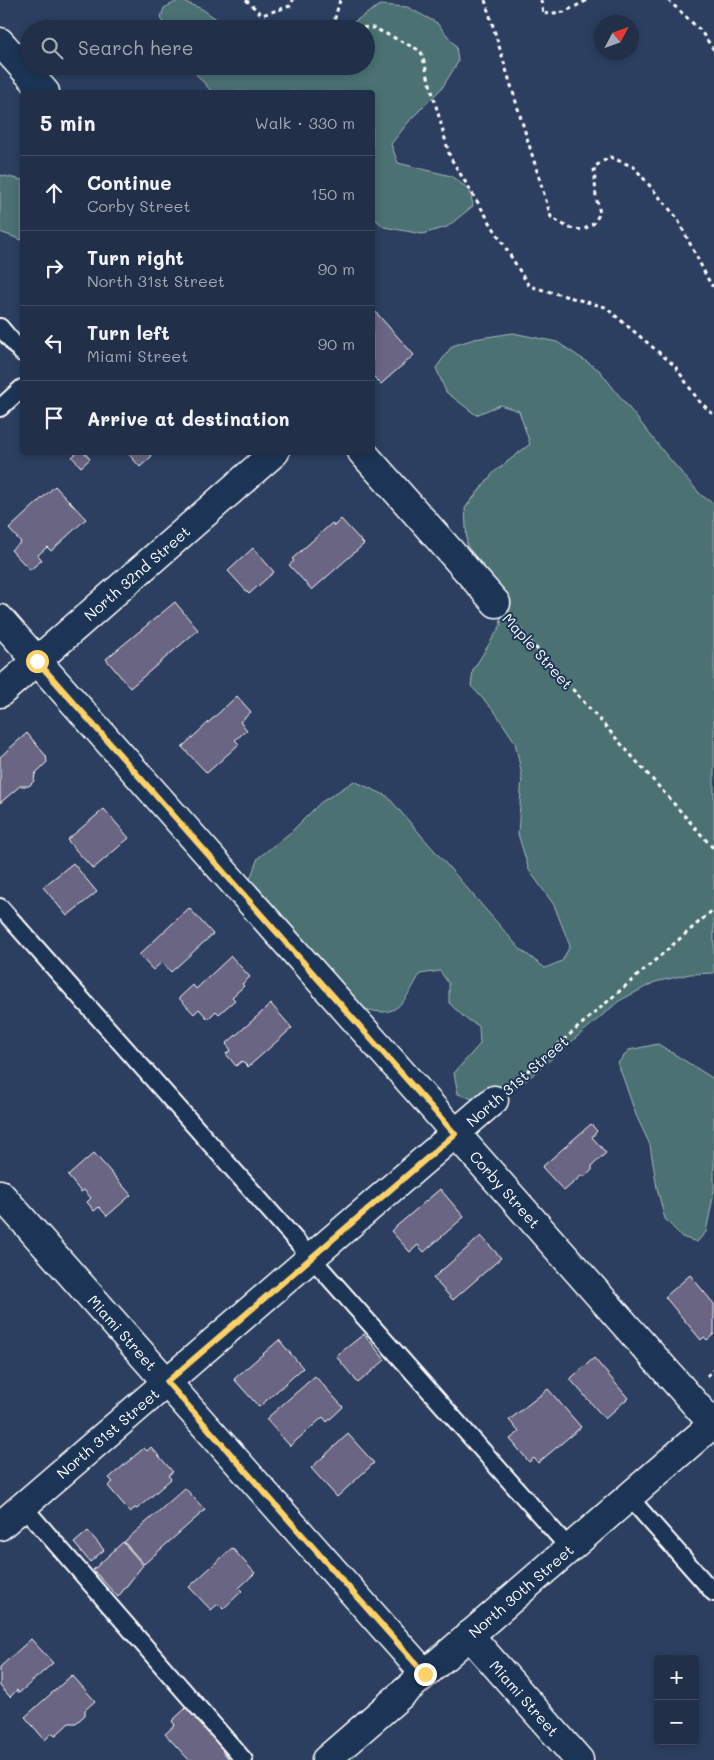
<!DOCTYPE html>
<meta charset="utf-8">
<style>
:root{--surface:#212f48;--page:#2d3b52;--text:#f1f3f6;--muted:#a2a9b4;--line:#3e4a60}
body{margin:0;font-family:Mali,sans-serif;background:var(--page);color:var(--text)}
.controls{position:absolute;right:15px;bottom:15px;display:grid;overflow:hidden;border-radius:5px;box-shadow:0 2px 8px #0003}
.controls button{width:45px;height:45px;display:grid;place-items:center;padding:0;border:0;border-bottom:1px solid var(--line);background:var(--surface);color:var(--text);font:25px sans-serif}
.compass{position:absolute;left:594px;top:15px;width:45px;height:45px;border-radius:50%;background:var(--surface);box-shadow:0 2px 8px #0003;rotate:49deg}
.stop{position:absolute;width:15px;height:15px;margin:-11px;border:4px solid #ffd166;border-radius:50%;background:#fff}
.stop.end{background:#ffd166;border-color:#fff;box-shadow:0 1px 5px #0008}
.list{margin:0;padding:0;list-style:none}
h2{display:flex;justify-content:space-between;align-items:center;height:65px;margin:0;padding:0 20px;font-size:21px}
h2 small{font-size:16px;font-weight:400;color:var(--muted)}
.list li{display:grid;grid-template-columns:32px 1fr auto;gap:15px;align-items:center;box-sizing:border-box;height:75px;padding:0 20px;border-top:1px solid var(--line)}
.list b{display:block;font-size:19px;white-space:nowrap}
.list p{margin:0;font-size:16px;white-space:nowrap;color:var(--muted)}
.list em{font-size:16px;font-style:normal;color:var(--muted)}
.icon{flex:none;width:28px;height:28px;fill:none;stroke:currentColor;stroke-width:2;stroke-linecap:round;stroke-linejoin:round}
.map{position:relative;flex:none;width:714px;height:1760px;overflow:hidden}
.search{position:absolute;background:var(--surface);box-shadow:0 2px 8px #0003;left:20px;top:20px;width:355px;height:55px;display:flex;align-items:center;gap:12px;box-sizing:border-box;padding:0 18px;border-radius:28px;color:var(--muted);font-size:19px}
.panel{position:absolute;background:var(--surface);box-shadow:0 2px 8px #0003;left:20px;top:90px;width:355px;height:365px;border-radius:5px}
.map>svg:first-child{display:block}
.green{fill:#4c7173;stroke:#a6b8b9}
.building{fill:#6a6582;stroke:#fff}
.lines{fill:none;stroke-linecap:round;stroke-linejoin:round}
.service-casing{stroke:#fff;stroke-width:20}
.minor-casing{stroke:#fff;stroke-width:31}
.secondary-casing{stroke:#fff;stroke-width:31}
.path{stroke:#fff;stroke-width:3;stroke-dasharray:4 4;stroke-linecap:butt}
.service{stroke:#1d3557;stroke-width:16}
.minor{stroke:#1d3557;stroke-width:28}
.secondary{stroke:#1d3557;stroke-width:28}
.route{stroke:#ffd166;stroke-width:6}
.labels{text-anchor:middle;dominant-baseline:central;stroke-width:4;stroke-linejoin:round;paint-order:stroke}
.street-label{font-size:15px;fill:#fff;stroke:#1d3557}
</style>
<div class="map">
<svg width="714" height="1760" viewBox="0 0 714 1760">
<rect width="100%" height="100%" fill="#2c3f60"/>
<filter id="ink" filterUnits="userSpaceOnUse"><feTurbulence type="fractalNoise" baseFrequency=".02" numOctaves="2"/><feDisplacementMap in="SourceGraphic" scale="10" xChannelSelector="R" yChannelSelector="G"/><feConvolveMatrix kernelMatrix="1 2 1 2 8 2 1 2 1" color-interpolation-filters="sRGB"/></filter>
<g filter="url(#ink)">
<g class="green">
<polygon points="180,0 202,9 231,29 165,29 161,17 164,8"/>
<polygon points="380,5 407,7 437,23 456,46 458,62 442,88 411,119 391,144 398,163 451,176 470,190 473,206 447,227 422,234 384,227 373,217 372,92 212,92 189,66 366,66 366,29 343,29"/>
<polygon points="0,175 22,180 22,240 0,232"/>
<path d="M513,333L557,342L599,370L667,456L701,495L714,504V973L690,974L655,982L619,1001L529,1078L511,1091L482,1102L458,1094L454,1073L480,1044L479,1026L466,1019L449,1003V984L440,971L420,974C411,989 402,1012 383,1012C376,1012 369,1010 363,1008L247,887L258,858L291,832L320,803L354,781L387,796L520,949L545,968L562,961L570,946L554,905L529,870L518,834L522,776L515,742L495,712L471,686L473,670L501,625L495,580L467,546L465,508L494,472L530,444L519,411L500,405L476,415L446,392L436,368L452,346L474,339Z"/>
<polygon points="658,1044 714,1079 714,1192 706,1232 697,1242 682,1237 665,1219 657,1188 650,1145 636,1115 618,1063 629,1050"/>
</g>
<g class="building">
<polygon points="372,308 414,355 381,384 372,375"/>
<polygon points="78,452 84,452 90,459 81,467 72,457"/>
<polygon points="127,452 149,452 152,456 140,467"/>
<polygon points="55,486 86,519 51,551 47,547 38,555 42,560 30,570 11,550 21,542 9,529"/>
<polygon points="341,519 364,544 312,590 289,565 294,561 292,559 332,523 334,526"/>
<polygon points="253,548 274,572 249,594 228,571"/>
<polygon points="175,602 198,630 130,688 106,659"/>
<polygon points="237,696 251,712 240,722 247,730 235,740 239,744 207,773 182,747"/>
<polygon points="27,733 46,756 47,762 35,774 34,781 29,786 20,786 0,803 0,757"/>
<polygon points="104,809 129,838 93,869 67,840"/>
<polygon points="73,863 97,892 67,916 43,887"/>
<polygon points="189,908 213,934 171,972 162,962 153,970 139,955"/>
<polygon points="231,956 250,977 242,984 244,986 232,997 235,1000 219,1014 216,1011 208,1019 199,1009 194,1014 179,998 193,985 196,989"/>
<polygon points="271,1004 292,1028 248,1067 242,1061 236,1066 226,1054 231,1050 226,1044"/>
<polygon points="591,1124 597,1131 592,1137 606,1153 592,1166 592,1170 586,1176 581,1176 564,1191 542,1167"/>
<polygon points="94,1153 131,1195 107,1216 99,1207 94,1211 87,1202 91,1198 84,1190 81,1192 68,1176"/>
<polygon points="440,1189 464,1217 424,1252 418,1245 410,1252 391,1231"/>
<polygon points="481,1236 501,1258 453,1300 433,1278"/>
<polygon points="690,1275 714,1304 714,1334 707,1340 704,1337 701,1340 665,1297"/>
<polygon points="364,1334 385,1360 358,1383 336,1356"/>
<polygon points="279,1340 303,1368 259,1407 234,1379"/>
<polygon points="594,1358 628,1398 605,1419 570,1379"/>
<polygon points="315,1376 343,1407 327,1422 323,1417 290,1446 266,1419"/>
<polygon points="548,1389 581,1427 538,1463 534,1458 529,1462 510,1439 519,1432 509,1420"/>
<polygon points="348,1434 374,1463 337,1497 311,1468"/>
<polygon points="151,1447 173,1472 168,1475 171,1479 137,1509 135,1508 130,1512 108,1486 113,1482 109,1478 144,1448 147,1451"/>
<polygon points="185,1488 205,1510 144,1564 124,1542"/>
<polygon points="88,1531 104,1550 90,1562 74,1543"/>
<polygon points="123,1542 143,1565 118,1597 93,1570"/>
<polygon points="232,1548 255,1573 239,1588 242,1591 223,1609 218,1604 211,1610 189,1587"/>
<polygon points="31,1639 53,1663 19,1693 17,1690 10,1697 0,1686 0,1667"/>
<polygon points="72,1675 95,1701 85,1710 85,1715 76,1723 69,1723 56,1735 52,1733 45,1740 25,1717"/>
<polygon points="187,1707 225,1748 222,1751 229,1759 228,1760 189,1760 165,1734 175,1725 172,1721"/>
</g>
<g class="lines">
<defs>
<g id="service">
<polyline points="0,327 22,353"/>
<polyline points="0,408 22,388"/>
<polyline points="0,907 569,1548"/>
<polyline points="629,1497 714,1593"/>
<polyline points="23,1506 244,1760"/>
</g>
<g id="minor">
<polyline points="0,42 45,92"/>
<polyline points="362,452 496,603"/>
<path id="s1" d="M0,619L713,1424"/>
<path id="s2" d="M0,693L275,452"/>
<path id="s3" d="M0,1194L425,1674"/>
<path id="s4" d="M0,1526L494,1100"/>
<path id="s5" d="M469,1635L579,1760"/>
</g>
<g id="secondary">
<path id="s6" d="M326,1760L714,1423"/>
</g>
</defs>
<use href="#service" class="service-casing"/>
<use href="#minor" class="minor-casing"/>
<use href="#secondary" class="secondary-casing"/>
<g class="path">
<polyline points="246,0 262,15 290,6 293,0"/>
<polyline points="340,0 333,25 374,28 421,51 450,157 529,286 605,307 675,366 698,400 714,415"/>
<polyline points="485,0 551,217 569,228 583,230 594,223 600,213 596,197 594,167 610,157 634,167 677,218 711,285 714,286"/>
<polyline points="541,0 543,14 564,12 588,0"/>
<polyline points="668,0 700,30 714,50"/>
<polyline points="514,623 714,849"/>
<polyline points="515,1082 714,909"/>
<polyline points="707,1376 714,1370"/>
</g>
<use href="#service" class="service"/>
<use href="#minor" class="minor"/>
<use href="#secondary" class="secondary"/>
</g>
</g>
<g class="lines" filter="url(#ink)">
<polyline class="route" points="37,661 455,1134 167,1382 425,1674"/>
</g>
<g class="labels">
<g class="street-label">
<text stroke="none"><textPath href="#s2" startOffset="182">North 32nd Street</textPath></text>
<text transform="translate(538 651) rotate(48)">Maple Street</text>
<text transform="translate(517 1081) rotate(-41)">North 31st Street</text>
<text stroke="none"><textPath href="#s1" startOffset="762">Corby Street</textPath></text>
<text stroke="none"><textPath href="#s3" startOffset="185">Miami Street</textPath></text>
<text stroke="none"><textPath href="#s4" startOffset="142">North 31st Street</textPath></text>
<text stroke="none"><textPath href="#s6" startOffset="258">North 30th Street</textPath></text>
<text stroke="none"><textPath href="#s5" startOffset="84">Miami Street</textPath></text>
</g>
</g>
</svg>
<div class="controls">
<button>+</button>
<button>−</button>
</div>
<svg class="compass" viewBox="-18 -18 36 36"><path d="M0-13l5 13h-10z" fill="#e53935"/><path d="M0 13l5-13h-10z" fill="#a2a9b4"/></svg>
<div class="stop" style="left:37px;top:661px"></div>
<div class="stop end" style="left:425px;top:1674px"></div>
<div class="search"><svg class="icon" aria-label="search" viewBox="0 0 24 24"><circle cx="10" cy="10" r="6"/><path d="M15 15l6 6"/></svg>Search here</div>
<section class="panel">
<h2>5 min<small>Walk · 330 m</small></h2>
<ul class="list">
<li><svg class="icon" aria-label="ahead" viewBox="0 0 24 24"><path d="M12 20V5M6 11l6-6 6 6"/></svg><div><b>Continue</b><p>Corby Street</p></div><em>150 m</em></li>
<li><svg class="icon" aria-label="right" viewBox="0 0 24 24"><path d="M7 20v-9h11M14 6l5 5-5 5"/></svg><div><b>Turn right</b><p>North 31st Street</p></div><em>90 m</em></li>
<li><svg class="icon" aria-label="left" viewBox="0 0 24 24"><path d="M17 20v-9H6M10 6l-5 5 5 5"/></svg><div><b>Turn left</b><p>Miami Street</p></div><em>90 m</em></li>
<li><svg class="icon" aria-label="arrive" viewBox="0 0 24 24"><path d="M6 21V4h12l-3 4 3 4H6"/></svg><div><b>Arrive at destination</b></div></li>
</ul>
</section>
</div>
